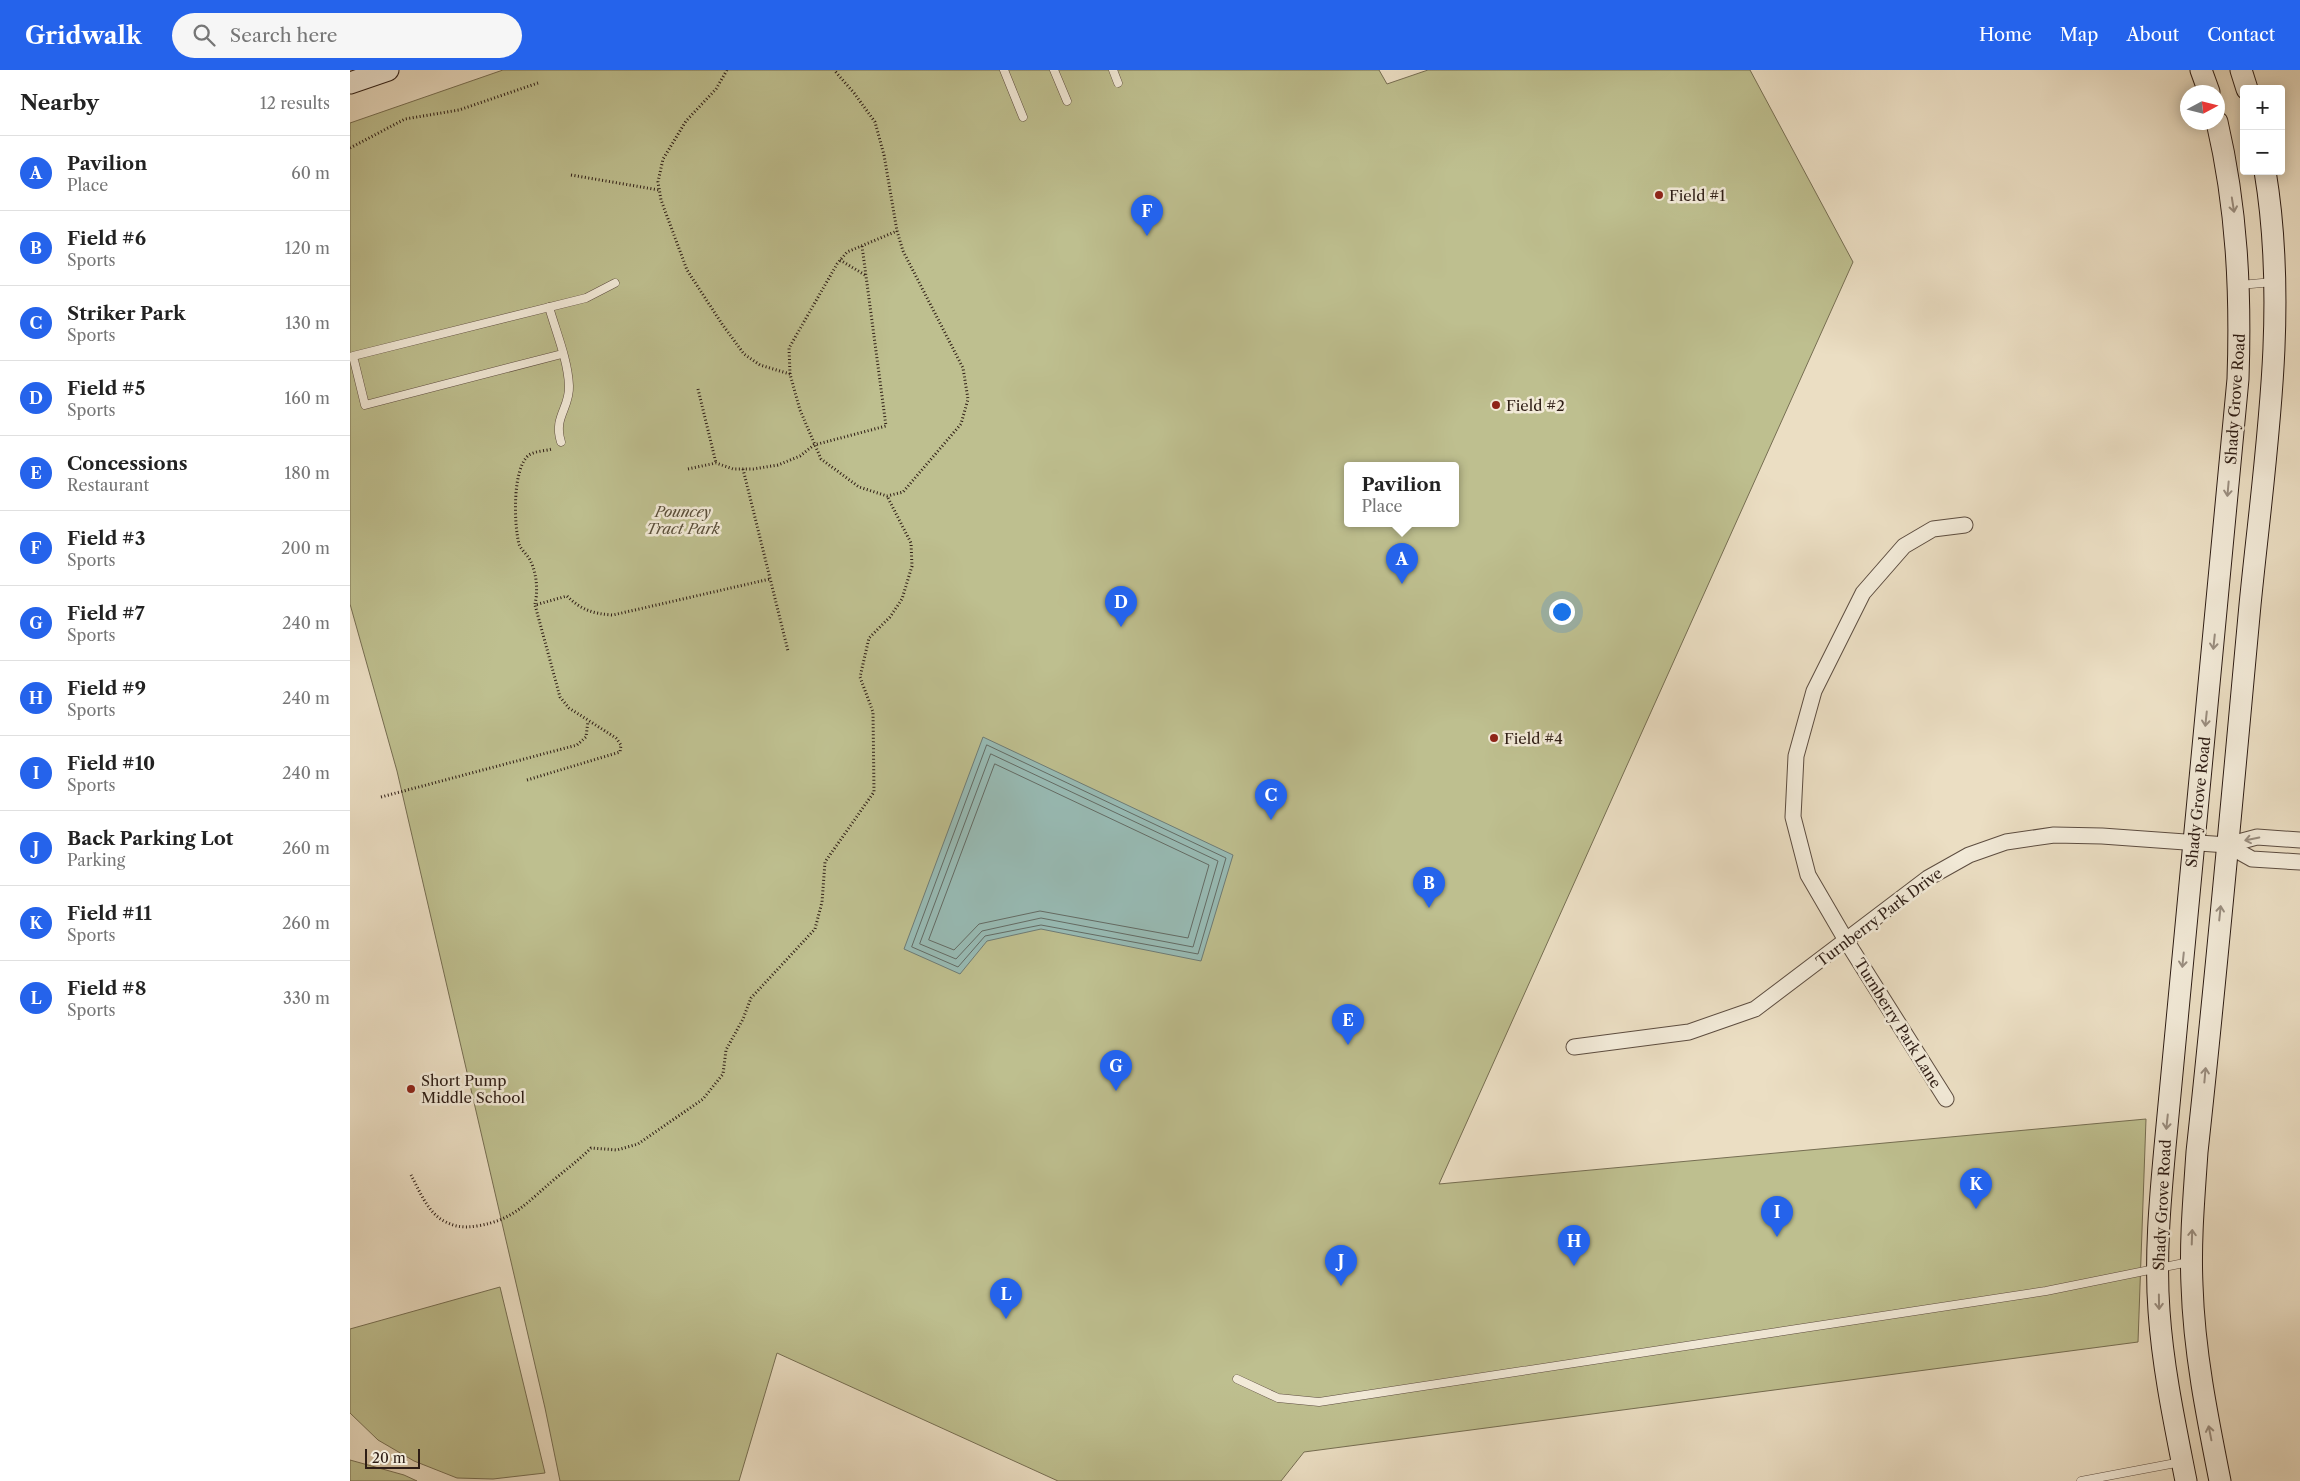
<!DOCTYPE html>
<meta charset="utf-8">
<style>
:root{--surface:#fff;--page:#f6f6f6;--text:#222;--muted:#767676;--line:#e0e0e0;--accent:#2563eb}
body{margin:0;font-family:"Libre Caslon Text",serif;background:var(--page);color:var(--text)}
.controls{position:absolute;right:15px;top:15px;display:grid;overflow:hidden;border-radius:5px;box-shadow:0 2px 12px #0003}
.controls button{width:45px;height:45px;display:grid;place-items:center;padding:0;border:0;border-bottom:1px solid var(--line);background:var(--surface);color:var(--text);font:25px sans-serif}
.compass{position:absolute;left:1830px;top:15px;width:45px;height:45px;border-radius:50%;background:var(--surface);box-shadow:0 2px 12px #0003;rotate:83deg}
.scale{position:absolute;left:15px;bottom:12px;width:55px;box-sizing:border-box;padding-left:5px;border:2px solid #2e1d15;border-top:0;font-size:14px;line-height:18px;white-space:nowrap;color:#2e1d15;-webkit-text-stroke:4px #f2ead8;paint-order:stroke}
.you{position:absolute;left:1211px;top:541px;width:18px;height:18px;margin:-12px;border:4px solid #fff;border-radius:50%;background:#1a73e8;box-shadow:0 0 0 8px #1a73e833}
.badge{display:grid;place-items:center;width:32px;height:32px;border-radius:50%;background:var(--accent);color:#fff;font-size:16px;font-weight:700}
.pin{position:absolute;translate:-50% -41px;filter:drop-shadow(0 1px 2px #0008)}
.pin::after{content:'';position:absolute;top:26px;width:18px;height:15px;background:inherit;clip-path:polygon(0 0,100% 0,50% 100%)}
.popup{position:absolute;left:994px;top:392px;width:115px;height:65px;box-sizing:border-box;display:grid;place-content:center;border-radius:5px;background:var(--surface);filter:drop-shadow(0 1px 4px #0005);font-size:16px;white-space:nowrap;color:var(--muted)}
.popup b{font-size:19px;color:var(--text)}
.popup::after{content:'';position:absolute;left:50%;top:100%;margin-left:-10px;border:10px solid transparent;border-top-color:var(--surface)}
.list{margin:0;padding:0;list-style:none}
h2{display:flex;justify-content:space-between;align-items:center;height:65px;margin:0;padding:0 20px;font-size:21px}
h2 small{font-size:16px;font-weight:400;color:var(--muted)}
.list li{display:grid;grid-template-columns:32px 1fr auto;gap:15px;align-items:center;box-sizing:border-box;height:75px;padding:0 20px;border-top:1px solid var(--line)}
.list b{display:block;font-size:19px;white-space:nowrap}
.list p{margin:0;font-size:16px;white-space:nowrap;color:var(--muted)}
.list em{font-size:16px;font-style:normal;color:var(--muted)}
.icon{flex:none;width:28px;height:28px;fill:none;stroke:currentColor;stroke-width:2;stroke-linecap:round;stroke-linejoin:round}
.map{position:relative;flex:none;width:1950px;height:1411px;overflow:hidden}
header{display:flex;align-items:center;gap:30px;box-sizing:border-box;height:70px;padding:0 25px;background:var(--accent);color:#fff}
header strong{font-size:24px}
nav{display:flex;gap:28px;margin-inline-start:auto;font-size:18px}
.search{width:350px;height:45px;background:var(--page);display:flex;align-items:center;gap:12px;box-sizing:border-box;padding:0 18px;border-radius:28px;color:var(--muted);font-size:19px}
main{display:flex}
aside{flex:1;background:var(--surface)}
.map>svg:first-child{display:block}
.green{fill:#bebf8f;stroke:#766e52;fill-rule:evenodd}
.water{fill:#98bcb6;stroke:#6e7c76}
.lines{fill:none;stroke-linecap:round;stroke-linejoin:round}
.shore{stroke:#636c66;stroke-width:1}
.service-casing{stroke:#5d4d40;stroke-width:9}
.minor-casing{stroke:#5d4d40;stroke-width:17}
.secondary-casing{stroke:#2e1d15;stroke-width:23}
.path{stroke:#2e1d15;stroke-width:3;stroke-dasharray:1 2.5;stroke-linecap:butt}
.service{stroke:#f2ead8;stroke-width:8}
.minor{stroke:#f2ead8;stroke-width:15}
.secondary{stroke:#f2ead8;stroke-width:21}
.oneway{stroke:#9a8e80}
.poi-dot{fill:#8f2418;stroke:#f2ead8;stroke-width:2}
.labels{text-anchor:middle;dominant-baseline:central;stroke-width:5;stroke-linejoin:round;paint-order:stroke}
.poi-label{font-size:15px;fill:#2e1d15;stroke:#f2ead8;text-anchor:start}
.street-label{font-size:15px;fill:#2e1d15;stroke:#f2ead8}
.park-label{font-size:15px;font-style:italic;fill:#594e3a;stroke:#f2ead8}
</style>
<header>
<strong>Gridwalk</strong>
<div class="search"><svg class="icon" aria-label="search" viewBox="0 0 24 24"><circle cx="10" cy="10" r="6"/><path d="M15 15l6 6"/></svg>Search here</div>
<nav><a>Home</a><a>Map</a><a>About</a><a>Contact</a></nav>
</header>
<main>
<aside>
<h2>Nearby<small>12 results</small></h2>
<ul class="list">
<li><span class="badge">A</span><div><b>Pavilion</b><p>Place</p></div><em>60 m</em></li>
<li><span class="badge">B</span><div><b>Field #6</b><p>Sports</p></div><em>120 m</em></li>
<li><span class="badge">C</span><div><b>Striker Park</b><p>Sports</p></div><em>130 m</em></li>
<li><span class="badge">D</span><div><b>Field #5</b><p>Sports</p></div><em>160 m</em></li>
<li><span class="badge">E</span><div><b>Concessions</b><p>Restaurant</p></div><em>180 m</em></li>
<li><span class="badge">F</span><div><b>Field #3</b><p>Sports</p></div><em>200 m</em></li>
<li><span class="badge">G</span><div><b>Field #7</b><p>Sports</p></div><em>240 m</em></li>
<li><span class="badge">H</span><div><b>Field #9</b><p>Sports</p></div><em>240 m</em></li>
<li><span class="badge">I</span><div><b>Field #10</b><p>Sports</p></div><em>240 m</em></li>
<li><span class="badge">J</span><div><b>Back Parking Lot</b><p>Parking</p></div><em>260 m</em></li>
<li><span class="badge">K</span><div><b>Field #11</b><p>Sports</p></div><em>260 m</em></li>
<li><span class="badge">L</span><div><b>Field #8</b><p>Sports</p></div><em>330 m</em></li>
</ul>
</aside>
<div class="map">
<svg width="1950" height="1411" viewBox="0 0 1950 1411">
<rect width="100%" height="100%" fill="#ebdec3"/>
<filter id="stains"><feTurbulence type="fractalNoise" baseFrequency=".004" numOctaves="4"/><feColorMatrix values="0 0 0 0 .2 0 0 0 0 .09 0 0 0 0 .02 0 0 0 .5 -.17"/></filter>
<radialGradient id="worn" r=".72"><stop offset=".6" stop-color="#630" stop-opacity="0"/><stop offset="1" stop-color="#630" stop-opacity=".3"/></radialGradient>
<g class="green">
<path d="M153,0H1029L1037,14L1078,0H1400L1503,192L1089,1114L1796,1049L1788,1272L954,1382L931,1411H708L427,1283L389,1411H210L195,1338L47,701L0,534V53ZM998,395H1106V453H998Z"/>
<polygon points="150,1217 195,1403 143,1409 107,1408 64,1391 28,1370 0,1343 0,1259"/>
<polygon points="0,1390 54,1405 67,1411 0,1411"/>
</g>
<polygon class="water" points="633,667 883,785 851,891 691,859 637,871 610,904 554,879"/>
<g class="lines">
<g class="shore">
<polygon points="637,675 876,788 848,884 691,855 635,866 608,897 562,877"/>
<polygon points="641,684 868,791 843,877 691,848 632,861 606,889 570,874"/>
<polygon points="645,694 859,795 838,868 690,841 629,854 604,880 579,870"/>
</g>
<defs>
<g id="service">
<polyline points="654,0 673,47"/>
<polyline points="704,0 717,31"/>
<polyline points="763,0 768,13"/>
<polyline points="1890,215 1923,212"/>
<path d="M199,237C206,262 218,290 219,316C220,338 203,347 211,372"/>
<polyline points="212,284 15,335 3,286 236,228 265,213"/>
<polyline points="887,1309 928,1328 969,1332 1696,1221 1839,1192"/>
<polyline points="1731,1411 1831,1392"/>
</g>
<g id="minor">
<polyline points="1950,770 1907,767 1877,775 1902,789 1950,792"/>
<polyline points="1224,977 1339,962 1405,939 1578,808 1619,785 1656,772 1704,765 1752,766 1877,775"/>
<polyline points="1596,1029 1497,872 1458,805 1443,747 1446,686 1464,621 1513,523 1554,476 1583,459 1615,455"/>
</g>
<g id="secondary">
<polyline points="1851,0 1859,22"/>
<polyline points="1891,0 1897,19"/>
<polyline points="0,13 38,0"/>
<path d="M1836,1411C1825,1355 1813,1299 1809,1241C1805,1187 1810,1131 1815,1077L1888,309C1891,222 1887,138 1867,52"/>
<path d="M1870,1411C1857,1346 1844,1281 1842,1215C1840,1171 1844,1127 1847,1082C1867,900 1883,718 1900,535C1914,392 1939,244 1915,101"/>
</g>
</defs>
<use href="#service" class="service-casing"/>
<use href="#minor" class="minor-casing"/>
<use href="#secondary" class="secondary-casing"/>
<g class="path">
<polyline points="377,0 366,19 336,51 313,89 308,112 311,130 337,200 372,254 394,284 410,295 440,304 450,340 471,389 509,417 537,426 553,422 611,354 618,329 613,298 553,181 547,161 534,85 525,52 504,23 484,0"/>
<polyline points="0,78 55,49 109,40 188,13"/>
<polyline points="221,105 309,120"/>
<polyline points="490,190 515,205"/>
<polyline points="440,304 439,278 487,194 497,182 547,161"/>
<polyline points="348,319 366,393"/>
<polyline points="338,399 366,393 383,399 403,399 428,395 450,386 464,375 536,356 512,176"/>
<polyline points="393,399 438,581"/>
<path d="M185,534C188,521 187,503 180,490C177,484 171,480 169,474C164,455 162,398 179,385C185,381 195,381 202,379"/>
<path d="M177,710L270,682L271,675L266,668L219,638L210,627L185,535L217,526C231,540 244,544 263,545L420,509"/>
<polyline points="31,727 227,675 236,667 238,651"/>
<path d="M61,1105C69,1120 78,1143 94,1151C105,1157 114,1158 127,1156C165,1150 178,1131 206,1108C218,1098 230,1089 241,1078L267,1080L288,1074L353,1029L373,1004L376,980L393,949L401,928L465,859L472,832L475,792L524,722L523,642L510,607L519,568L540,547L552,529L562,496L561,473L537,426"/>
</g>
<use href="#service" class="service"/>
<use href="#minor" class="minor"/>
<use href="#secondary" class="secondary"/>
</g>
<defs><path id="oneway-shaft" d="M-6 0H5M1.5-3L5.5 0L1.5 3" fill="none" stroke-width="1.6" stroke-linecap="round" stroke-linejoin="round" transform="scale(1.25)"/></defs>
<g class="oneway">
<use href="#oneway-shaft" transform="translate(1883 135) rotate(81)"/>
<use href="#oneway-shaft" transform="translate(1878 419) rotate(95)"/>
<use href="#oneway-shaft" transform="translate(1864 572) rotate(96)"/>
<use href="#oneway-shaft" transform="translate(1856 649) rotate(96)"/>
<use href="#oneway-shaft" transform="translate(1902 769) rotate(168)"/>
<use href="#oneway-shaft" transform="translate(1870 843) rotate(-84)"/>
<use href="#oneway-shaft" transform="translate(1833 890) rotate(96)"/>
<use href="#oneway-shaft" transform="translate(1855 1005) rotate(-85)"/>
<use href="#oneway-shaft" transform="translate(1817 1052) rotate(96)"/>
<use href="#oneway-shaft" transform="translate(1842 1167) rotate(-88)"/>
<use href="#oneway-shaft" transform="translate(1809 1232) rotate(89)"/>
<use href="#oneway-shaft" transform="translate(1860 1363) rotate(-101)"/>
</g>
<g class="poi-dot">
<circle cx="1309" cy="125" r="5"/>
<circle cx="1146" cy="335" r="5"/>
<circle cx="1144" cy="668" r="5"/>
<circle cx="61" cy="1019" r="5"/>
</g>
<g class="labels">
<g class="poi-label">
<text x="1319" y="125">Field #1</text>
<text x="1156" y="335">Field #2</text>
<text x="1154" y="668">Field #4</text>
<text x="71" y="1010">Short Pump<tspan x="71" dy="17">Middle School</tspan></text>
</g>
<g class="street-label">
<text transform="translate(1885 329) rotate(-86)">Shady Grove Road</text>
<text transform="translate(1848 732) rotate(-84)">Shady Grove Road</text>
<text transform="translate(1529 847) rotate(-37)">Turnberry Park Drive</text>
<text transform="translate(1548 953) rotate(58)">Turnberry Park Lane</text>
<text transform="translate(1812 1135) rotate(-87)">Shady Grove Road</text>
</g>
<g class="park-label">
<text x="333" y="441">Pouncey<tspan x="333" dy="17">Tract Park</tspan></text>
</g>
</g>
<rect width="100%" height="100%" filter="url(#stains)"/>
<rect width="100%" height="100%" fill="url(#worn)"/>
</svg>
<div class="controls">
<button>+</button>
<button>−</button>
</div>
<svg class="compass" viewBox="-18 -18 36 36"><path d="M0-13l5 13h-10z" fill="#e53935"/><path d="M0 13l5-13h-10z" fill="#767676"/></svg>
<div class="scale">20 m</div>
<div class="you"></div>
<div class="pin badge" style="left:1052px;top:514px">A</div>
<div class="popup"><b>Pavilion</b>Place</div>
<div class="pin badge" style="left:1079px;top:838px">B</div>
<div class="pin badge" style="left:921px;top:750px">C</div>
<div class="pin badge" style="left:771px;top:557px">D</div>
<div class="pin badge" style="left:998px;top:975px">E</div>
<div class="pin badge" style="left:797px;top:166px">F</div>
<div class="pin badge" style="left:766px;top:1021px">G</div>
<div class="pin badge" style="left:1224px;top:1196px">H</div>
<div class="pin badge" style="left:1427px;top:1167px">I</div>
<div class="pin badge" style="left:991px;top:1216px">J</div>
<div class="pin badge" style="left:1626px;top:1139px">K</div>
<div class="pin badge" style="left:656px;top:1249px">L</div>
</div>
</main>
